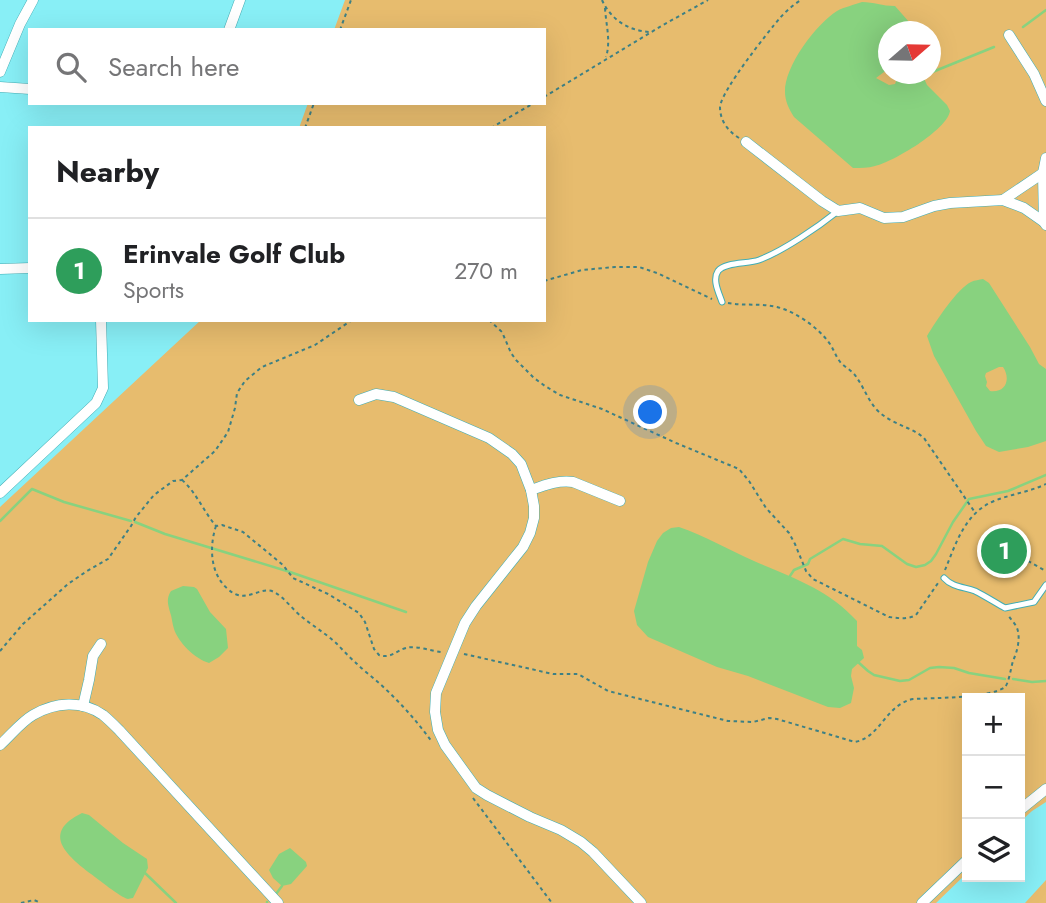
<!DOCTYPE html>
<meta charset="utf-8">
<style>
:root{--surface:#fff;--page:#f2f2f2;--text:#202124;--muted:#757577;--line:#e0e0e0;--accent:#c63641}
body{margin:0;font-family:Jost,sans-serif;background:var(--page);color:var(--text)}
.controls{position:absolute;right:21px;bottom:21px;display:grid;overflow:hidden;border-radius:0px;box-shadow:0 7px 28px #0002}
.controls button{width:63px;height:63px;display:grid;place-items:center;padding:0;border:0;border-bottom:2px solid var(--line);background:var(--surface);color:var(--text);font:35px sans-serif}
.compass{position:absolute;left:878px;top:21px;width:63px;height:63px;border-radius:50%;background:var(--surface);box-shadow:0 7px 28px #0002;rotate:70deg}
.you{position:absolute;left:651px;top:413px;width:24px;height:24px;margin:-18px;border:5px solid #fff;border-radius:50%;background:#1a73e8;box-shadow:0 0 0 10px #1a73e833}
.badge{display:grid;place-items:center;width:46px;height:46px;border-radius:50%;background:var(--accent);color:#fff;font-size:23px;font-weight:700}
.pin{position:absolute;translate:-50% -50%;border:4px solid #fff;box-shadow:0 2px 7px #0006}
.list{margin:0;padding:0;list-style:none}
h2{display:flex;justify-content:space-between;align-items:center;height:91px;margin:0;padding:0 28px;font-size:30px}
h2 small{font-size:23px;font-weight:400;color:var(--muted)}
.list li{display:grid;grid-template-columns:46px 1fr auto;gap:21px;align-items:center;box-sizing:border-box;height:105px;padding:0 28px;border-top:2px solid var(--line)}
.list b{display:block;font-size:26px;white-space:nowrap}
.list p{margin:0;font-size:23px;white-space:nowrap;color:var(--muted)}
.list em{font-size:23px;font-style:normal;color:var(--muted)}
.icon{flex:none;width:38px;height:38px;fill:none;stroke:currentColor;stroke-width:2;stroke-linecap:round;stroke-linejoin:round}
.map{position:relative;flex:none;width:1046px;height:903px;overflow:hidden}
.search{position:absolute;background:var(--surface);box-shadow:0 7px 28px #0002;left:28px;top:28px;width:518px;height:77px;display:flex;align-items:center;gap:18px;box-sizing:border-box;padding:0 24px;border-radius:0px;color:var(--muted);font-size:26px}
.panel{position:absolute;background:var(--surface);box-shadow:0 7px 28px #0002;left:28px;top:126px;width:518px;height:196px;border-radius:0px}
.map>svg:first-child{display:block}
.green{fill:#e7bc6e;fill-rule:evenodd}
.water{fill:#88d27f;fill-rule:evenodd}
.lines{fill:none;stroke-linecap:round;stroke-linejoin:round}
.stream{stroke:#88d27f;stroke-width:2.5}
.lane-casing{stroke:#42adb4;stroke-width:7}
.street-casing{stroke:#42adb4;stroke-width:11}
.path{stroke:#3e8084;stroke-width:2;stroke-dasharray:3.5 3.5;stroke-linecap:butt}
.lane{stroke:#fff;stroke-width:5}
.street{stroke:#fff;stroke-width:10}
</style>
<div class="map">
<svg width="1046" height="903" viewBox="0 0 1046 903">
<rect width="100%" height="100%" fill="#88eff6"/>
<g class="green">
<path d="M345,0H1046V802L1032,811L1020,822V698H967V873L936,903H0V507L201,320H544V128H299L308,103H544V30H334ZM888,32H930V74H888Z"/>
<polygon points="1046,880 1046,903 1025,903"/>
</g>
<g class="water">
<path d="M862,2C874,2 882,6 895,6L917,31L888,32V69L876,78L889,85L895,84L899,74H922L927,85L947,105L950,111C947,130 893,162 875,166C868,168 861,168 853,168L794,117C789,109 785,101 785,92C784,67 816,24 837,11C844,7 854,5 862,2Z"/>
<path d="M983,279L989,283L1030,347L1039,364L1046,369V441L1028,447L999,452L986,446L976,431L934,356L927,336C936,321 957,289 971,282C975,280 979,280 983,279ZM999,367H1003C1011,379 1006,393 990,391L986,386L987,382L985,376L986,373Z"/>
<path d="M679,527C705,536 729,550 754,561C793,578 828,589 857,621V646L862,650L864,658L852,669L851,676L854,688L851,703L840,708L828,707L748,676L717,667L648,637L637,625L634,611L648,562L657,541L663,533L671,528Z"/>
<path d="M183,586L194,587L197,589L210,612L226,629L228,648L219,657L209,663C195,659 178,642 174,629C172,623 172,617 170,612C168,604 166,599 171,591Z"/>
<path d="M82,813L89,815L123,843L147,859L148,868L133,898C131,898 129,899 128,899C120,897 98,879 91,874C66,855 41,833 82,813Z"/>
<polygon points="290,848 306,862 307,866 291,884 282,886 273,878 269,870 279,854"/>
</g>
<g class="lines">
<g class="stream">
<polyline points="1023,27 1046,10"/>
<polyline points="930,73 994,47"/>
<polyline points="0,521 32,489 64,502 131,521"/>
<polyline points="135,522 165,534 290,572 406,612"/>
<polyline points="790,576 794,570 808,564 810,559 843,539 860,544 882,546 907,564 916,567 925,565 931,561 936,554 953,522 969,499 1008,491 1046,475"/>
<polyline points="858,662 868,671 874,675 900,681 909,680 930,668 939,667 954,668 969,673 1005,679"/>
<polyline points="1013,679 1032,682 1046,681"/>
<polyline points="145,873 176,903"/>
<polyline points="276,894 282,886"/>
<polyline points="267,903 267,902"/>
</g>
<defs>
<g id="lane">
<path d="M722,302C719,293 712,280 718,271C725,262 748,264 759,260C783,251 818,227 838,211"/>
<path d="M944,578C952,587 964,587 975,591C985,596 996,603 1005,608L1034,602L1046,585"/>
</g>
<g id="street">
<polyline points="229,30 240,0"/>
<polyline points="1009,35 1034,74 1046,101"/>
<polyline points="0,72 20,24 33,0"/>
<polyline points="0,87 30,89"/>
<polyline points="746,142 822,201 838,211 860,208 884,218 903,217 934,206 950,203 1003,200 1024,208 1044,222 1046,225"/>
<polyline points="1003,200 1043,173"/>
<polyline points="1044,222 1043,173 1046,158"/>
<polyline points="0,269 30,268"/>
<polyline points="359,400 376,394 394,397 489,438 512,454 521,464 531,490 534,506 534,518 530,533 523,547 476,606 465,623 436,693 435,712 438,730 445,745 476,788 487,795 530,817 561,830 581,842 593,852 641,903"/>
<path d="M531,490C545,485 558,480 573,482L620,501"/>
<polyline points="0,493 96,403 103,388 101,320"/>
<polyline points="83,706 89,680 93,656 101,644"/>
<path d="M0,745C11,735 21,722 33,715C55,702 82,700 103,715C108,719 114,725 119,730L278,903"/>
<polyline points="1020,810 1046,789"/>
<polyline points="922,903 967,860"/>
</g>
</defs>
<use href="#lane" class="lane-casing"/>
<use href="#street" class="street-casing"/>
<g class="path">
<path d="M602,0C611,20 629,31 650,32"/>
<path d="M605,8C606,25 611,41 606,57"/>
<polyline points="340,30 351,0"/>
<polyline points="544,97 663,25 708,0"/>
<polyline points="305,128 314,103"/>
<polyline points="491,128 534,103"/>
<path d="M739,138C728,131 720,121 720,107C721,91 768,32 780,18C786,11 793,5 801,0"/>
<polyline points="544,281 582,270 615,267 639,267 657,273 712,299"/>
<path d="M728,303C744,306 760,303 777,307C796,312 818,327 830,344C834,350 836,357 841,363C846,368 853,371 857,378C864,388 868,400 877,410C892,425 910,426 924,438L974,511"/>
<path d="M489,320L502,332L511,353L516,360L534,378L545,386L560,395L602,409L676,443L739,469L749,481L766,508L789,533L795,544L806,571L813,579L889,617C898,618 907,620 916,615L938,583"/>
<path d="M182,480C196,492 204,512 216,526L222,525L243,532L283,565L293,578L328,594L359,613L365,622L374,649L379,655C391,659 395,651 406,648C416,645 431,651 441,652"/>
<path d="M216,526C209,547 210,575 229,590C246,605 260,585 274,592C284,597 293,610 302,617C313,626 325,633 336,643C342,649 348,656 355,662C362,669 371,676 379,683C399,701 417,721 432,742"/>
<polyline points="1028,561 1044,570"/>
<path d="M945,570C956,543 965,513 994,501C1011,494 1029,492 1046,484"/>
<polyline points="0,651 23,624 68,584 87,571 108,559 131,526 136,517 154,495 173,481 182,480 215,451 228,432 235,408 237,393 245,381 262,367 315,345 352,320"/>
<path d="M464,654L553,674H578L608,691L728,721L753,722L769,718L777,719L855,742C881,737 885,705 913,699C933,698 991,698 1005,687C1009,683 1011,667 1013,661C1017,652 1021,638 1017,628C1015,623 1011,620 1008,615"/>
<polyline points="473,798 552,903"/>
<polyline points="21,903 34,900 41,903"/>
</g>
<use href="#lane" class="lane"/>
<use href="#street" class="street"/>
</g>
</svg>
<div class="controls">
<button>+</button>
<button>−</button>
<button><svg class="icon" aria-label="layers" viewBox="0 0 24 24"><path d="M12 4l9 5-9 5-9-5zM3 14l9 5 9-5"/></svg></button>
</div>
<svg class="compass" viewBox="-18 -18 36 36"><path d="M0-13l5 13h-10z" fill="#e53935"/><path d="M0 13l5-13h-10z" fill="#757577"/></svg>
<div class="you"></div>
<div class="pin badge" style="left:1004px;top:551px;background:#2e9e5b">1</div>
<div class="search"><svg class="icon" aria-label="search" viewBox="0 0 24 24"><circle cx="10" cy="10" r="6"/><path d="M15 15l6 6"/></svg>Search here</div>
<section class="panel">
<h2>Nearby<small></small></h2>
<ul class="list">
<li><span class="badge" style="background:#2e9e5b">1</span><div><b>Erinvale Golf Club</b><p>Sports</p></div><em>270 m</em></li>
</ul>
</section>
</div>
